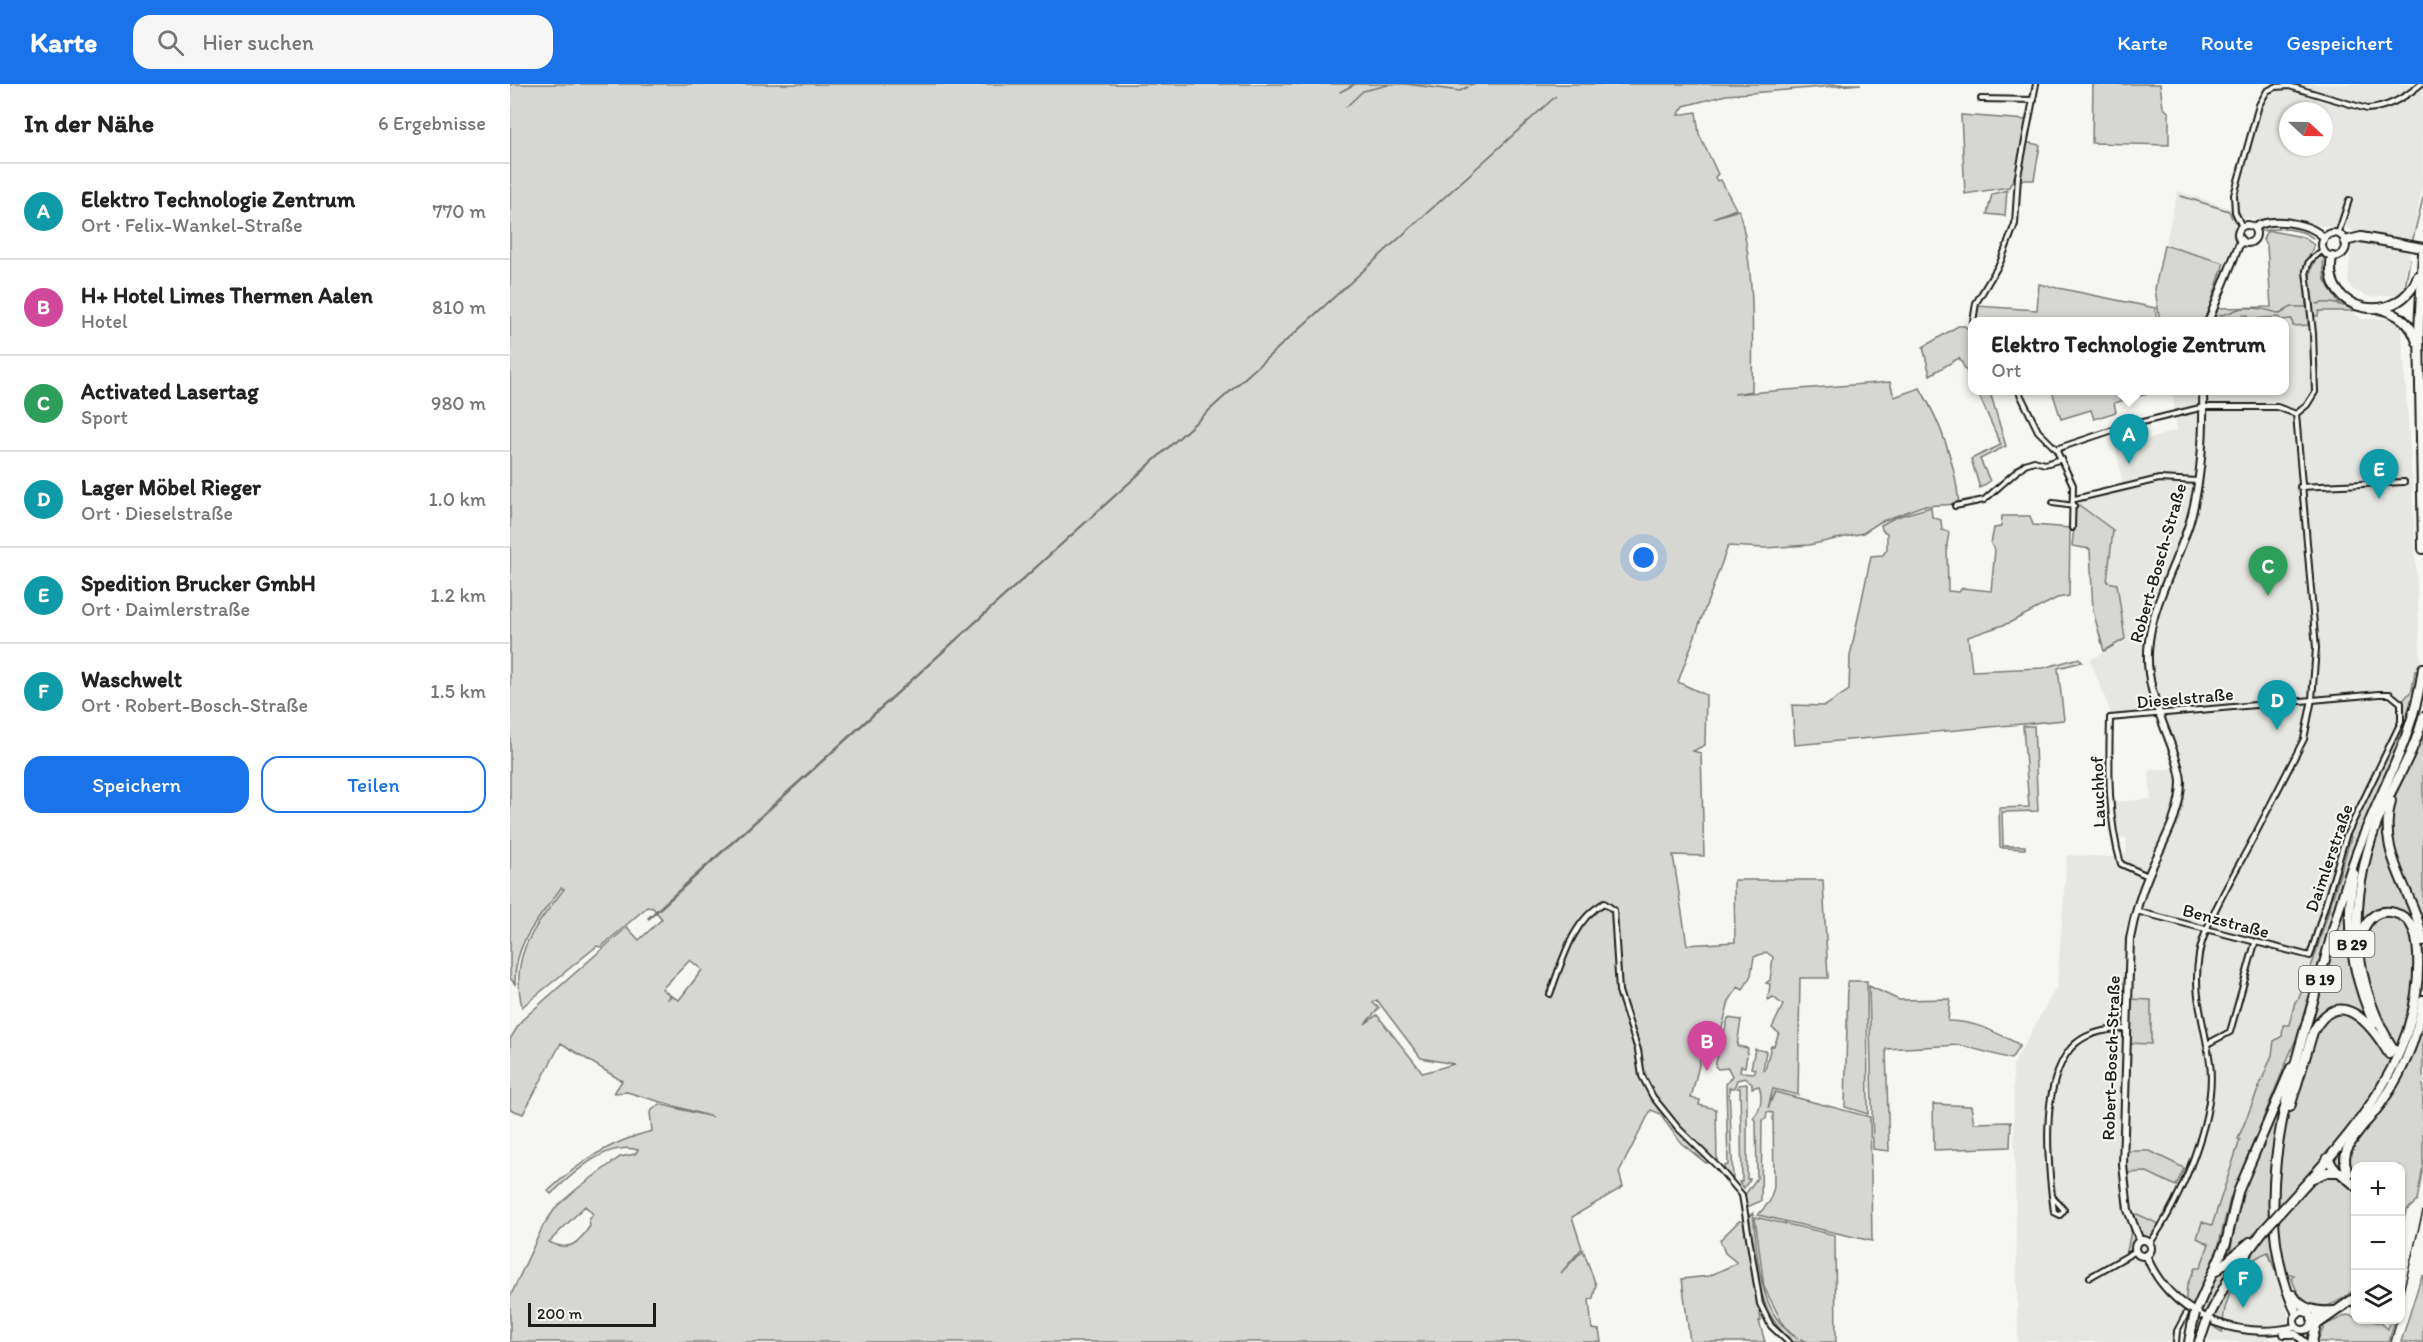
<!DOCTYPE html>
<html lang="de">
<meta charset="utf-8">
<style>
:root{--surface:#fff;--page:#f6f6f6;--text:#222;--muted:#767676;--line:#e0e0e0;--accent:#1a73e8}
body{margin:0;font-family:Itim,sans-serif;background:var(--page);color:var(--text)}
.controls{position:absolute;right:18px;bottom:18px;display:grid;overflow:hidden;border-radius:12px;box-shadow:0 2px 4px #0004}
.controls button{width:54px;height:54px;display:grid;place-items:center;padding:0;border:0;border-bottom:2px solid var(--line);background:var(--surface);color:var(--text);font:30px sans-serif}
.compass{position:absolute;left:1769px;top:18px;width:54px;height:54px;border-radius:50%;background:var(--surface);box-shadow:0 2px 4px #0004;rotate:112deg}
.scale{position:absolute;left:18px;bottom:15px;width:128px;box-sizing:border-box;padding-left:6px;border:3px solid #1c1c1c;border-top:0;font-size:16px;line-height:21px;white-space:nowrap;color:#1c1c1c;-webkit-text-stroke:4px #f6f6f2;paint-order:stroke}
.you{position:absolute;left:1134px;top:474px;width:21px;height:21px;margin:-15px;border:4px solid #fff;border-radius:50%;background:#1a73e8;box-shadow:0 0 0 9px #1a73e833}
.badge{display:grid;place-items:center;width:39px;height:39px;border-radius:50%;background:var(--accent);color:#fff;font-size:20px;font-weight:700}
.pin{position:absolute;translate:-50% -50px;filter:drop-shadow(0 2px 3px #0008)}
.pin::after{content:'';position:absolute;top:32px;width:21px;height:18px;background:inherit;clip-path:polygon(0 0,100% 0,50% 100%)}
.popup{position:absolute;left:1458px;top:233px;width:321px;height:78px;box-sizing:border-box;display:grid;place-content:center;border-radius:12px;background:var(--surface);filter:drop-shadow(0 2px 4px #0005);font-size:20px;white-space:nowrap;color:var(--muted)}
.popup b{font-size:22px;color:var(--text)}
.popup::after{content:'';position:absolute;left:50%;top:100%;margin-left:-12px;border:12px solid transparent;border-top-color:var(--surface)}
.list{margin:0;padding:0;list-style:none}
h2{display:flex;justify-content:space-between;align-items:center;height:78px;margin:0;padding:0 24px;font-size:26px}
h2 small{font-size:20px;font-weight:400;color:var(--muted)}
.list li{display:grid;grid-template-columns:39px 1fr auto;gap:18px;align-items:center;box-sizing:border-box;height:96px;padding:0 24px;border-top:2px solid var(--line)}
.list b{display:block;font-size:22px;white-space:nowrap}
.list p{margin:0;font-size:20px;white-space:nowrap;color:var(--muted)}
.list em{font-size:20px;font-style:normal;color:var(--muted)}
.actions{display:flex;gap:12px;padding:18px 24px}
.actions a{flex:1;padding:14px 0;border:2px solid var(--accent);border-radius:18px;text-align:center;font-size:21px;color:var(--accent)}
.actions .main{background:var(--accent);color:#fff}
.icon{flex:none;width:33px;height:33px;fill:none;stroke:currentColor;stroke-width:2;stroke-linecap:round;stroke-linejoin:round}
.map{position:relative;flex:none;width:1913px;height:1258px;overflow:hidden}
header{display:flex;align-items:center;gap:36px;box-sizing:border-box;height:84px;padding:0 30px;background:var(--accent);color:#fff}
header strong{font-size:28px}
nav{display:flex;gap:33px;margin-inline-start:auto;font-size:21px}
.search{width:420px;height:54px;background:var(--page);display:flex;align-items:center;gap:15px;box-sizing:border-box;padding:0 21px;border-radius:18px;color:var(--muted);font-size:22px}
main{display:flex}
aside{flex:1;background:var(--surface)}
.map>svg:first-child{display:block}
.built{fill:#e6e6e2;fill-rule:evenodd}
.green{fill:#d6d6d2;stroke:#797977;stroke-width:1.5;fill-rule:evenodd}
.water{fill:#acaca9;stroke:#727271;stroke-width:1.5}
.lines{fill:none;stroke-linecap:round;stroke-linejoin:round}
.stream{stroke:#727271;stroke-width:1.5}
.highway-tunnel{stroke:#d5d5d2;stroke-width:8;stroke-dasharray:8 4;stroke-linecap:butt}
.street-casing{stroke:#1c1c1c;stroke-width:8}
.secondary-casing{stroke:#1c1c1c;stroke-width:10}
.highway-casing{stroke:#1c1c1c;stroke-width:12}
.street{stroke:#f6f6f2;stroke-width:4}
.secondary{stroke:#f6f6f2;stroke-width:6}
.highway{stroke:#f6f6f2;stroke-width:8}
.rail{stroke:#1c1c1c;stroke-width:1.5}
.highway-bridge-casing{stroke:#1c1c1c;stroke-width:12;stroke-linecap:butt}
.highway-bridge{stroke:#f6f6f2;stroke-width:8}
.labels{text-anchor:middle;dominant-baseline:central;stroke-width:4.5;stroke-linejoin:round;paint-order:stroke}
.shield{fill:#f6f6f2;stroke:#5d5d5c;stroke-width:1.5}
.shield-label{font-size:16px;font-weight:bold;fill:#1c1c1c}
.street-label{font-size:18px;fill:#1c1c1c;stroke:#f6f6f2}
</style>
<header>
<strong>Karte</strong>
<div class="search"><svg class="icon" aria-label="search" viewBox="0 0 24 24"><circle cx="10" cy="10" r="6"/><path d="M15 15l6 6"/></svg>Hier suchen</div>
<nav><a>Karte</a><a>Route</a><a>Gespeichert</a></nav>
</header>
<main>
<aside>
<h2>In der Nähe<small>6 Ergebnisse</small></h2>
<ul class="list">
<li><span class="badge" style="background:#0f9aa8">A</span><div><b>Elektro Technologie Zentrum</b><p>Ort · Felix-Wankel-Straße</p></div><em>770 m</em></li>
<li><span class="badge" style="background:#d1479c">B</span><div><b>H+ Hotel Limes Thermen Aalen</b><p>Hotel</p></div><em>810 m</em></li>
<li><span class="badge" style="background:#2e9e5b">C</span><div><b>Activated Lasertag</b><p>Sport</p></div><em>980 m</em></li>
<li><span class="badge" style="background:#0f9aa8">D</span><div><b>Lager Möbel Rieger</b><p>Ort · Dieselstraße</p></div><em>1.0 km</em></li>
<li><span class="badge" style="background:#0f9aa8">E</span><div><b>Spedition Brucker GmbH</b><p>Ort · Daimlerstraße</p></div><em>1.2 km</em></li>
<li><span class="badge" style="background:#0f9aa8">F</span><div><b>Waschwelt</b><p>Ort · Robert-Bosch-Straße</p></div><em>1.5 km</em></li>
</ul>
<div class="actions"><a class="main">Speichern</a><a>Teilen</a></div>
</aside>
<div class="map">
<svg width="1913" height="1258" viewBox="0 0 1913 1258">
<rect width="100%" height="100%" fill="#f6f6f2"/>
<filter id="ink" filterUnits="userSpaceOnUse"><feTurbulence type="fractalNoise" baseFrequency=".0167" numOctaves="2"/><feDisplacementMap in="SourceGraphic" scale="12" xChannelSelector="R" yChannelSelector="G"/><feConvolveMatrix kernelMatrix="1 2 1 2 8 2 1 2 1" color-interpolation-filters="sRGB"/></filter>
<g filter="url(#ink)">
<g class="built">
<path d="M1759,0H1913V98L1892,210L1859,213L1842,205L1838,197L1843,147L1829,139L1821,143L1766,136L1729,134L1726,127V110L1752,18L1761,6ZM1778,27H1814V63H1778Z"/>
<polygon points="1668,107 1722,125 1728,139 1724,146 1727,152 1716,179 1655,161"/>
<polygon points="1810,228 1843,229 1852,235 1891,234 1902,395 1911,587 1904,587 1902,606 1892,619 1891,638 1837,752 1841,752 1804,875 1789,914 1785,918 1779,941 1764,957 1762,971 1728,1054 1730,1055 1701,1142 1692,1139 1687,1154 1699,1160 1675,1216 1669,1258 1508,1258 1503,981 1547,902 1557,771 1604,773 1616,769 1617,754 1605,755 1602,718 1641,715 1639,686 1667,684 1647,629 1602,632 1580,576 1617,556 1610,534 1607,500 1597,498 1603,446 1566,418 1614,406 1606,366 1667,346 1662,307 1775,306 1775,238 1699,237 1739,231"/>
<polygon points="1759,1167 1778,1230 1777,1242 1757,1248 1759,1257 1779,1252 1790,1258 1697,1258 1702,1244 1712,1247 1716,1232 1714,1223 1726,1198 1743,1174"/>
</g>
<g class="green">
<path d="M0,0H1351L1216,11L1174,22L1168,31L1186,28L1189,50L1208,90L1205,93L1207,97L1211,96L1226,125L1203,134L1229,126C1245,186 1243,245 1242,307L1224,310L1380,298L1384,313L1410,304C1432,341 1445,377 1449,420L1412,422L1370,438L1353,449L1299,461L1255,464L1218,462L1168,598L1196,611L1195,661L1183,667L1191,669L1194,772L1163,771L1177,861L1225,858L1224,796H1313L1318,894H1290L1288,1011L1263,1005L1258,1024L1265,1008L1360,1033L1362,1157L1248,1131L1260,1117L1264,1103L1263,1029L1257,1028L1256,1035L1252,1036L1251,1117L1237,1123L1234,1112L1247,1094L1246,1037L1243,1034C1251,1026 1253,1013 1249,1002L1242,1004V999L1235,994L1227,996L1224,1004H1219L1223,1096L1215,1088L1214,1082L1218,1081L1216,1000L1222,992L1218,984L1208,985L1205,982L1218,934L1231,936L1227,962L1238,964L1235,983L1231,982L1230,988L1245,989V985L1241,984L1245,965L1256,967L1253,986H1255L1261,962H1264L1269,949L1262,944L1273,921L1263,913L1258,916L1260,900L1256,899L1260,896L1263,873L1256,868L1244,873L1241,891L1233,906L1228,903L1219,917L1208,959L1195,956L1181,1014L1190,1016L1189,1021L1206,1025L1207,1080L1200,1077L1196,1079L1171,1059L1149,1029L1141,1026L1109,1088L1113,1103L1062,1133L1072,1164L1051,1189L1073,1166L1086,1201L1083,1214L1079,1216L1082,1245L1089,1246L1091,1258H0V1213L33,1142L47,1122L68,1104L110,1073L125,1070L128,1066C96,1056 62,1091 41,1110L38,1107C71,1077 99,1058 142,1047L140,1028L149,1020L202,1033L117,1008L104,1009L112,997L51,959L13,1030L0,1025V955L12,936L117,843L129,856L152,835L143,824L137,823L91,863L87,862L12,923C0,869 23,846 54,805L51,804C29,836 4,857 5,900L0,894ZM180,876L192,886L169,916L161,912L157,916L160,911L152,905ZM867,916L911,974L944,980L913,989L867,931L855,940L869,924L863,919ZM75,1122L83,1130L79,1136L80,1142C68,1160 59,1168 39,1158Z"/>
<polygon points="1583,0 1650,0 1653,23 1659,29 1659,61 1582,59"/>
<polygon points="1451,31 1517,36 1505,91 1499,103 1455,110"/>
<polygon points="1515,58 1530,61 1524,96 1510,96"/>
<polygon points="1497,106 1495,132 1477,130 1482,110"/>
<path d="M1761,147L1793,153L1804,161L1794,184L1796,220L1802,219C1801,204 1796,186 1808,173H1813C1827,191 1812,206 1842,223V227H1809L1808,232H1799L1798,241L1783,242L1782,235L1770,236L1769,233L1743,235V238L1739,237L1738,231L1705,234L1708,224L1761,223L1757,162L1753,156L1756,148Z"/>
<polygon points="1654,161 1714,179 1695,237 1650,237 1645,205"/>
<polygon points="1529,200 1645,224 1647,237 1465,238 1467,222 1527,226"/>
<polygon points="1448,242 1455,242 1462,249 1463,299 1449,274 1420,291 1413,263"/>
<polygon points="1467,307 1484,307 1480,308 1496,362 1470,375 1480,397 1470,404 1461,375 1491,361"/>
<polygon points="1542,307 1542,306 1647,307 1604,319 1606,328 1584,335 1581,326 1551,335"/>
<polygon points="1569,421 1603,446 1597,498 1607,500 1615,555 1594,567 1583,527 1580,465 1562,462 1566,424"/>
<polygon points="1421,423 1422,433 1431,436 1432,446 1439,448 1437,461 1438,507 1449,508 1452,504 1481,507 1485,466 1481,460 1484,444 1491,443 1492,432 1520,432 1523,441 1560,444 1559,512 1547,514 1499,539 1458,553 1462,587 1533,584 1569,574 1572,578 1548,584 1554,636 1285,661 1282,621 1315,622 1339,606 1340,572 1361,472 1373,471 1377,465 1377,449 1372,446 1371,441 1386,433"/>
<polygon points="1905,587 1911,587 1890,665 1847,755 1788,950 1720,1115 1708,1164 1681,1228 1675,1223 1677,1201 1685,1184 1690,1184 1699,1160 1687,1154 1692,1138 1702,1141 1730,1056 1728,1055 1762,971 1764,957 1772,952 1773,941 1779,941 1785,918 1789,914 1804,875 1841,753 1836,752 1891,638 1891,619 1902,606"/>
<polygon points="1513,642 1524,642 1528,727 1492,728 1493,762 1515,762 1515,765 1493,764 1490,763 1489,724 1519,723"/>
<path d="M1913,645V900L1906,899L1891,963L1901,971L1913,933V1082L1907,1117L1896,1127L1891,1145L1890,1082H1846L1845,1205C1817,1229 1794,1232 1781,1193L1784,1191L1765,1186L1758,1168C1736,1176 1722,1198 1716,1221C1713,1229 1714,1239 1712,1248L1689,1234L1696,1211L1706,1193L1718,1181L1729,1118L1796,952L1839,802L1851,803L1857,773L1871,739L1879,744L1884,715Z"/>
<polygon points="1338,897 1357,897 1358,1030 1335,1023"/>
<path d="M1359,902L1389,916L1440,915L1438,937C1465,937 1486,948 1510,961L1501,975L1450,961L1376,965L1379,1067L1363,1065Z"/>
<polygon points="1620,915 1641,916 1641,960 1618,959"/>
<polygon points="1237,1000 1237,1095 1240,1095 1234,1104 1229,1098 1232,1097 1230,1004 1227,1004 1228,1001"/>
<polygon points="1423,1020 1461,1022 1464,1039 1501,1038 1500,1063 1424,1066"/>
<polygon points="1614,1067 1640,1067 1674,1084 1666,1102 1637,1088 1614,1089"/>
<path d="M1243,1129C1248,1171 1247,1230 1288,1255L1274,1242L1254,1203L1245,1133L1325,1151L1326,1258H1299L1290,1255L1294,1258H1281C1242,1230 1244,1175 1239,1132Z"/>
<polygon points="1627,1130 1651,1141 1640,1159 1635,1156 1628,1158 1626,1167 1616,1172 1622,1142 1620,1133"/>
<polygon points="1229,1137 1235,1138 1251,1237 1249,1237 1255,1258 1180,1258 1172,1195 1199,1192 1225,1180 1226,1178 1215,1169 1210,1156"/>
<polygon points="1913,1191 1913,1258 1891,1258 1910,1197"/>
<polygon points="1837,1231 1871,1239 1878,1245 1881,1236 1885,1236 1879,1258 1807,1258 1815,1241"/>
</g>
<polygon class="water" points="1046,12 139,835 138,834"/>
<g class="lines">
<g class="stream">
<polyline points="896,0 950,7 957,3"/>
<polyline points="960,1 962,0"/>
<polyline points="830,8 845,0"/>
<polyline points="836,23 853,7 878,1"/>
<polyline points="1671,112 1719,127 1722,134"/>
<path d="M1752,147C1767,143 1791,144 1803,154"/>
<polyline points="1902,159 1913,114"/>
<polyline points="1813,177 1815,196 1829,220"/>
<polyline points="1895,204 1900,175"/>
<path d="M1807,220C1824,214 1860,232 1882,233"/>
<path d="M1709,231C1719,231 1723,226 1732,224C1742,223 1761,226 1770,230L1781,223H1798"/>
<polyline points="1689,238 1695,236"/>
<polyline points="1245,1170 1248,1189"/>
<path d="M1248,1191C1252,1218 1261,1241 1284,1258"/>
</g>
<g class="highway-tunnel">
<polyline points="1885,967 1913,1000"/>
<polyline points="1882,973 1913,1011"/>
</g>
<defs>
<g id="street">
<polyline points="1471,15 1524,16"/>
<path d="M1732,143L1725,128L1724,111L1749,21L1757,7L1765,3L1779,2L1857,25C1877,24 1897,12 1911,0"/>
<polyline points="1828,150 1839,116"/>
<polyline points="1463,238 1466,219 1490,179 1505,140 1508,92 1526,0"/>
<polyline points="1508,306 1528,347 1546,365 1563,401 1562,444"/>
<polyline points="1786,330 1797,321 1805,308 1803,249 1796,187 1799,177 1813,166"/>
<polyline points="1546,365 1612,343 1694,323 1767,323 1786,330"/>
<polyline points="1790,403 1894,398"/>
<polyline points="1565,415 1649,395 1688,397"/>
<polyline points="1543,419 1564,422"/>
<polyline points="1445,422 1474,416 1515,380 1524,377 1535,380 1552,375"/>
<polyline points="1748,745 1794,655 1802,615 1806,564 1786,330"/>
<path d="M1626,827L1800,872L1836,752L1891,638V619L1880,610H1869L1600,634C1599,683 1597,732 1611,780L1638,792"/>
<path d="M1040,910C1052,879 1062,836 1094,819L1104,826L1109,907L1128,966L1132,992L1143,1013L1168,1044L1209,1084L1232,1111L1250,1220L1261,1242L1278,1258"/>
<polyline points="1697,960 1720,948 1745,859"/>
<path d="M1542,1112L1554,1126L1550,1131L1544,1128C1538,1083 1529,1002 1561,964C1575,948 1597,945 1616,945"/>
<path d="M1640,1159C1670,1117 1707,1032 1700,979C1695,940 1682,912 1689,871C1694,838 1731,779 1747,747"/>
<polyline points="1580,1193 1626,1167"/>
<polyline points="1666,1258 1667,1247 1676,1230"/>
</g>
<g id="secondary">
<circle cx="1737" cy="150" r="9"/>
<path d="M1744,144C1760,132 1801,139 1814,154"/>
<circle cx="1824" cy="161" r="12"/>
<polyline points="1698,238 1731,156"/>
<circle cx="1633" cy="1164" r="8"/>
<path d="M1630,1157L1618,1126L1613,1081L1620,855C1624,833 1630,811 1639,790C1652,759 1671,731 1671,697C1670,682 1663,667 1658,653C1646,622 1634,591 1639,557C1644,516 1668,477 1680,437C1692,395 1694,350 1693,306"/>
<path d="M1636,1171C1658,1228 1724,1258 1785,1243"/>
<circle cx="1793" cy="1237" r="9"/>
<polyline points="1774,1250 1785,1250 1795,1258"/>
</g>
<g id="highway">
<polyline points="1835,157 1851,153 1913,164"/>
<polyline points="1913,169 1909,247 1913,465"/>
<path d="M1822,173C1811,231 1890,243 1908,192"/>
<path d="M1869,224C1888,230 1901,238 1907,258"/>
<path d="M1881,717C1866,771 1904,806 1913,857"/>
<path d="M1844,790C1834,841 1843,893 1864,940"/>
<path d="M1884,966C1838,893 1838,807 1871,729C1885,697 1905,667 1913,633"/>
<path d="M1780,1023L1803,948C1829,899 1862,941 1879,970"/>
<path d="M1847,1048C1883,1011 1905,967 1913,916"/>
<polyline points="1818,1074 1823,1083 1846,1102"/>
<path d="M1839,1090C1829,1072 1839,1060 1850,1046"/>
<polyline points="1803,1094 1817,1088 1830,1088"/>
<path d="M1773,1125C1839,1053 1913,976 1908,870C1907,853 1904,834 1885,829C1859,822 1849,848 1849,869"/>
<polyline points="1706,1187 1740,1158"/>
<path d="M1783,1211C1792,1226 1807,1228 1824,1227"/>
<polyline points="1685,1229 1716,1159 1728,1108 1781,984"/>
<path d="M1787,1230C1736,1126 1779,1000 1809,897C1821,855 1831,812 1846,771C1871,704 1903,657 1913,584"/>
<polyline points="1802,1235 1816,1230"/>
<polyline points="1697,1236 1720,1192 1753,1147"/>
<polyline points="1679,1258 1682,1242"/>
<polyline points="1689,1258 1693,1248"/>
<polyline points="1802,1258 1806,1241 1846,1213"/>
</g>
</defs>
<use href="#street" class="street-casing"/>
<use href="#secondary" class="secondary-casing"/>
<use href="#highway" class="highway-casing"/>
<use href="#street" class="street"/>
<use href="#secondary" class="secondary"/>
<use href="#highway" class="highway"/>
<g class="rail">
<polyline points="1890,1220 1913,1127"/>
<polyline points="1881,1258 1887,1236"/>
</g>
<defs>
<g id="highway-bridge">
<polyline points="1753,1147 1773,1125"/>
<polyline points="1682,1242 1685,1229"/>
<polyline points="1693,1248 1697,1236"/>
</g>
</defs>
<use href="#highway-bridge" class="highway-bridge-casing"/>
<use href="#highway-bridge" class="highway-bridge"/>
</g>
</g>
<g class="labels">
<g class="shield">
<rect x="1819.5" y="847" width="45" height="26" rx="4.5"/>
<rect x="1789" y="882" width="42" height="26" rx="4.5"/>
</g>
<g class="shield-label">
<text x="1842" y="860">B 29</text>
<text x="1810" y="895">B 19</text>
</g>
<g class="street-label">
<text transform="translate(1648 479) rotate(-74)">Robert-Bosch-Straße</text>
<text transform="translate(1675 614) rotate(-5)">Dieselstraße</text>
<text transform="translate(1588 708) rotate(-92)">Lauchhof</text>
<text transform="translate(1819 774) rotate(-71)">Daimlerstraße</text>
<text transform="translate(1716 837) rotate(15)">Benzstraße</text>
<text transform="translate(1601 974) rotate(-88)">Robert-Bosch-Straße</text>
</g>
</g>
</svg>
<div class="controls">
<button>+</button>
<button>−</button>
<button><svg class="icon" aria-label="layers" viewBox="0 0 24 24"><path d="M12 4l9 5-9 5-9-5zM3 14l9 5 9-5"/></svg></button>
</div>
<svg class="compass" viewBox="-18 -18 36 36"><path d="M0-13l5 13h-10z" fill="#e53935"/><path d="M0 13l5-13h-10z" fill="#767676"/></svg>
<div class="scale">200 m</div>
<div class="you"></div>
<div class="pin badge" style="left:1619px;top:380px;background:#0f9aa8">A</div>
<div class="popup"><b>Elektro Technologie Zentrum</b>Ort</div>
<div class="pin badge" style="left:1197px;top:987px;background:#d1479c">B</div>
<div class="pin badge" style="left:1758px;top:512px;background:#2e9e5b">C</div>
<div class="pin badge" style="left:1767px;top:646px;background:#0f9aa8">D</div>
<div class="pin badge" style="left:1869px;top:415px;background:#0f9aa8">E</div>
<div class="pin badge" style="left:1733px;top:1224px;background:#0f9aa8">F</div>
</div>
</main>
